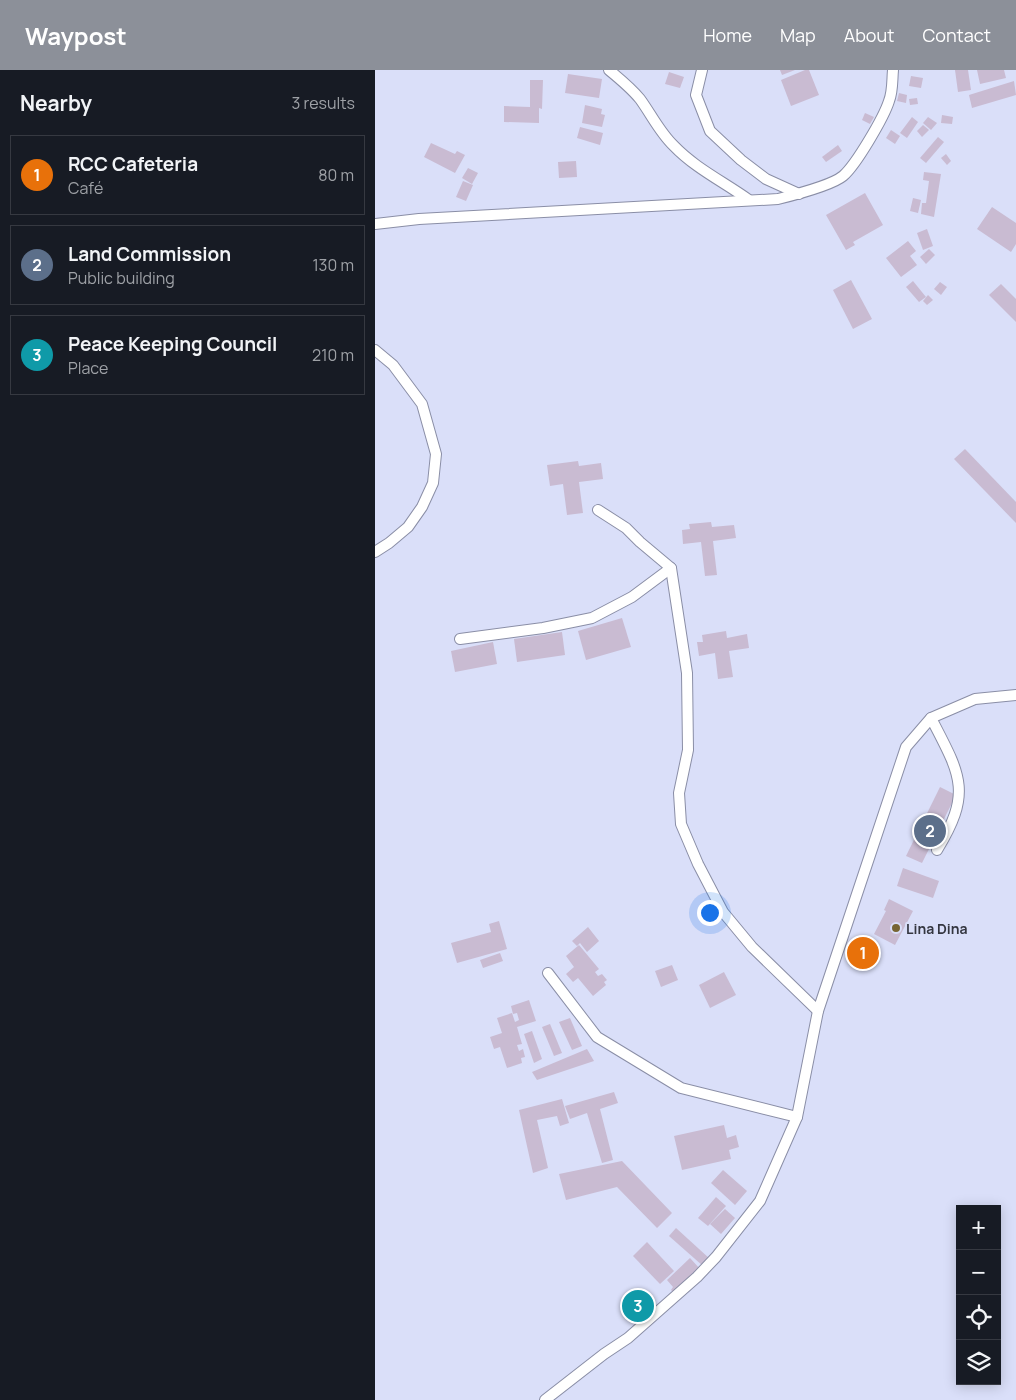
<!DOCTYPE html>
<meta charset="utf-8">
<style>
:root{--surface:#171b24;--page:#242831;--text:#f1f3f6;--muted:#9ea1a6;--line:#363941;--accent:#8c9099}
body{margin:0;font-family:Manrope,sans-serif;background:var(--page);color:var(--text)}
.controls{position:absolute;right:15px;bottom:15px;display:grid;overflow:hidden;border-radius:0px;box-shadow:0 2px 12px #0003}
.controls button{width:45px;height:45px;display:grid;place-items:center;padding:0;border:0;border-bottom:1px solid var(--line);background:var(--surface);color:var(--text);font:25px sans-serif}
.you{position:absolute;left:334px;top:842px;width:18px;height:18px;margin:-12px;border:4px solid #fff;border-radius:50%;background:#1a73e8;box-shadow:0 0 0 8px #1a73e833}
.badge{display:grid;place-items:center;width:32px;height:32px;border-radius:50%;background:var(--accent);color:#fff;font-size:16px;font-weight:700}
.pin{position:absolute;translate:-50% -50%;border:2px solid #fff;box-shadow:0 1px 5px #0006}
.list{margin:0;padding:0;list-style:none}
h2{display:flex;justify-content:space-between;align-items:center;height:65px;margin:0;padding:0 20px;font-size:21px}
h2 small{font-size:16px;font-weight:400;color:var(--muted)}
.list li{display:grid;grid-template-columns:32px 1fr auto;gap:15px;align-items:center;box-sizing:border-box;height:80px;margin:0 10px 10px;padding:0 10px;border:1px solid var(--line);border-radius:0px}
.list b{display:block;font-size:19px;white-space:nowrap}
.list p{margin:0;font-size:16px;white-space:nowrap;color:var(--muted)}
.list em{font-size:16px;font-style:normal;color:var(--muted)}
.icon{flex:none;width:28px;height:28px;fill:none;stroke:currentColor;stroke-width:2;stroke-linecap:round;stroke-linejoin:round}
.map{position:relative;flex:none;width:641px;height:1330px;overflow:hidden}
header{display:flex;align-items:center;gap:30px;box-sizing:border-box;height:70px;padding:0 25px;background:var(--accent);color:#fff}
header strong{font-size:24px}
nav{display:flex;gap:28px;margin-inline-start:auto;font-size:18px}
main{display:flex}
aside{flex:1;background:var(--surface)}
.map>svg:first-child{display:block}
.building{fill:#c9bbd2}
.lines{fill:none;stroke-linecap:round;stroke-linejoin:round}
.minor-casing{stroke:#8a8ea6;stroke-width:12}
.minor{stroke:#fff;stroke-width:10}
.poi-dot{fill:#776533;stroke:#dadff9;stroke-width:2}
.labels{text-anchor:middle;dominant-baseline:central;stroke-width:4;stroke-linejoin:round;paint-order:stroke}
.poi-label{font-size:14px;font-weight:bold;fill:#343640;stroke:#dadff9;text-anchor:start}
</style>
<header>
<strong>Waypost</strong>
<nav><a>Home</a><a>Map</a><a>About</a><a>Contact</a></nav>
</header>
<main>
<aside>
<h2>Nearby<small>3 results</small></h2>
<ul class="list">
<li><span class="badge" style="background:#e8710a">1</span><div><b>RCC Cafeteria</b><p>Café</p></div><em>80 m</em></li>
<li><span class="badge" style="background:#5c6f8a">2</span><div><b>Land Commission</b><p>Public building</p></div><em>130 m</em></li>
<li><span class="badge" style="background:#0f9aa8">3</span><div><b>Peace Keeping Council</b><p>Place</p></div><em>210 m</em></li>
</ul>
</aside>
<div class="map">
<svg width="641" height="1330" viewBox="0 0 641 1330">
<rect width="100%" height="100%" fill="#dadff9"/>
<g class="building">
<polygon points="405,0 420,0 407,5"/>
<polygon points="430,0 434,0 444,25 416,36 406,10"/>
<polygon points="580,0 593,0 596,20 583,22"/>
<polygon points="602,0 629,0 631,8 605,14"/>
<polygon points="294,2 309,7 305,18 290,14"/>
<polygon points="193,4 227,9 224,28 190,23"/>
<polygon points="536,6 548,8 546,18 534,16"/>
<polygon points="155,10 168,10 167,39 164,38 164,53 129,52 129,36 155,37"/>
<polygon points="639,11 641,25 597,38 594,25"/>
<polygon points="524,23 532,25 531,33 522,31"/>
<polygon points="542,28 543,34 535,35 534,29"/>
<polygon points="210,35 227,39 226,44 230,45 227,57 207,53"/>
<polygon points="490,43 499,47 495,54 487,50"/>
<polygon points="567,45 578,47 577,54 566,53"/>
<polygon points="537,47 543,52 532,68 525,63"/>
<polygon points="553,47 562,53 556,60 548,53"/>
<polygon points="548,55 554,60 547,67 542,61"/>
<polygon points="205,57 228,63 225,75 202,68"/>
<polygon points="516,60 525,66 520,74 511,68"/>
<polygon points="563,67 569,72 551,93 545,88"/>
<polygon points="56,73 80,84 82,81 90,85 80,103 49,87"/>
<polygon points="463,75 467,81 451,92 447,87"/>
<polygon points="571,84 576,91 572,95 566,88"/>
<polygon points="201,91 202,107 184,108 183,92"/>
<polygon points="93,98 103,103 97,114 87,108"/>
<polygon points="549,102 566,104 559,147 546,144 547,133 551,133 554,111 548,110"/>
<polygon points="88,111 98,115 91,131 81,127"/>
<polygon points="490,123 508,155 478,172 480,175 471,180 451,145"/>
<polygon points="538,128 546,130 543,143 535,141"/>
<polygon points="617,137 641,153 641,174 636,182 602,159"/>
<polygon points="552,159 558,176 548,180 542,163"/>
<polygon points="533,171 541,181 535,186 542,195 526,207 511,188"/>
<polygon points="554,179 560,185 551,194 545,187"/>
<polygon points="476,210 497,249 478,259 458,220"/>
<polygon points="538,211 551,227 544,232 531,217"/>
<polygon points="565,212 572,217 566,225 559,219"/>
<polygon points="626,214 641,229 641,252 614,225"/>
<polygon points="553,225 558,230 552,235 548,231"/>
<polygon points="590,379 641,432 641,453 579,389"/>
<polygon points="203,391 204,396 226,393 228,409 204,412 208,443 192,445 188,414 175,416 172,395"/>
<polygon points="336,452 337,457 359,455 361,468 338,471 342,505 330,506 326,472 308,474 307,460 315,459 314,454"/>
<polygon points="247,548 256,577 211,590 203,561"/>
<polygon points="351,561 352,568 372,564 374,578 354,581 358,607 343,609 340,583 324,586 322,572 328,572 327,565"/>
<polygon points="187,562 190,585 142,592 139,569"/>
<polygon points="118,572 122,594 80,602 76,581"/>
<polygon points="565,717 581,725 547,793 531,786"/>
<polygon points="528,798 564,811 558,828 522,816"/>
<polygon points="514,829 538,841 520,875 499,864 511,841 509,840"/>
<polygon points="124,851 132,879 82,893 76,873 116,862 114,854"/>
<polygon points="213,857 224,871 212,882 205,873 202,876 197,871"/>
<polygon points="204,875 224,899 220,902 223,906 227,904 232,910 229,912 231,915 218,926 203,908 198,912 191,904 199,897 191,886"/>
<polygon points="125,883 128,891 108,898 105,890"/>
<polygon points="297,895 303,910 286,917 280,901"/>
<polygon points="349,902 361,925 335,938 324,915"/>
<polygon points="154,930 161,951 142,957 147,974 142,975 144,981 148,979 150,987 146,988 147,993 132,998 125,977 119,979 115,967 127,963 122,948 137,943 140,952 144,950 142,943 138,944 136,936"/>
<polygon points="195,948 207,976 197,980 184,952"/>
<polygon points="175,954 187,983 179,986 167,957"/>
<polygon points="157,961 167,989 159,993 149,964"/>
<polygon points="212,979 219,991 162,1010 157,1002"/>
<polygon points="239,1022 243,1033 225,1039 238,1090 227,1093 212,1043 195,1049 190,1036"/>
<polygon points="187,1029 194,1053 185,1056 182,1046 162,1050 173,1098 158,1103 144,1040"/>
<polygon points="349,1055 352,1068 361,1065 364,1077 354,1080 356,1089 307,1100 299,1066"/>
<polygon points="247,1091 297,1143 282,1158 242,1117 191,1130 184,1104"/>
<polygon points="348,1100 372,1121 360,1135 336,1113"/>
<polygon points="341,1127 351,1136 333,1156 323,1148"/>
<polygon points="350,1139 360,1148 346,1164 335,1154"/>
<polygon points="301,1158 335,1189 328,1196 294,1166"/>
<polygon points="272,1172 299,1201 285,1214 258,1186"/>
<polygon points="315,1188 325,1199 299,1223 296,1220 298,1217 292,1210"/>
<polygon points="261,1223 275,1232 265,1249 250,1240"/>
</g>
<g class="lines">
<defs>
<g id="minor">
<path d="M234,0C245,9 256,18 265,29C276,44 285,63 299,76C320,98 349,112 374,130"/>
<polyline points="327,0 321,25 335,61 366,90 391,109 424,124"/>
<path d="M0,154L44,149L403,129C419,125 457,115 468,106C481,95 509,47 514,31C518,21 517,10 518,0"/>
<polyline points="0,280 18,295 47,334 61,384 58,413 47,437 33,457 14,473 0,482"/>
<polyline points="223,440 251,458 265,472 296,498 312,603 313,680 304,723 306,754 323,794 348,842 377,877 443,941"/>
<polyline points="85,569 168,558 217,548 257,527 296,498"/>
<path d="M556,648C585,704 598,722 562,780"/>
<polyline points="173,903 222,967 306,1018 422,1047"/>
<polyline points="170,1330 229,1284 253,1268 322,1207 341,1187 385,1131 422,1047 443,941 531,677 556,648 600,629 641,625"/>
</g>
</defs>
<use href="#minor" class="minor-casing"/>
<use href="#minor" class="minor"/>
</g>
<circle class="poi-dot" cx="521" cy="858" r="5"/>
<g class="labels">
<g class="poi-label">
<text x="531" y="858">Lina Dina</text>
</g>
</g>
</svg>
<div class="controls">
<button>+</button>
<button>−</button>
<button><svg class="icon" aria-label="locate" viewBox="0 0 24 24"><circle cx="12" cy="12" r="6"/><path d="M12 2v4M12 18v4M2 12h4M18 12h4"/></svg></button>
<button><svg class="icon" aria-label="layers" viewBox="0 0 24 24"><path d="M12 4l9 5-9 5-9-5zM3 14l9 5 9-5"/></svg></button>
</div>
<div class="you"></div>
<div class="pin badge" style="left:488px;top:883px;background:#e8710a">1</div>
<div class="pin badge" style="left:555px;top:761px;background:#5c6f8a">2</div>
<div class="pin badge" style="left:263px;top:1236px;background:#0f9aa8">3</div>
</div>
</main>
